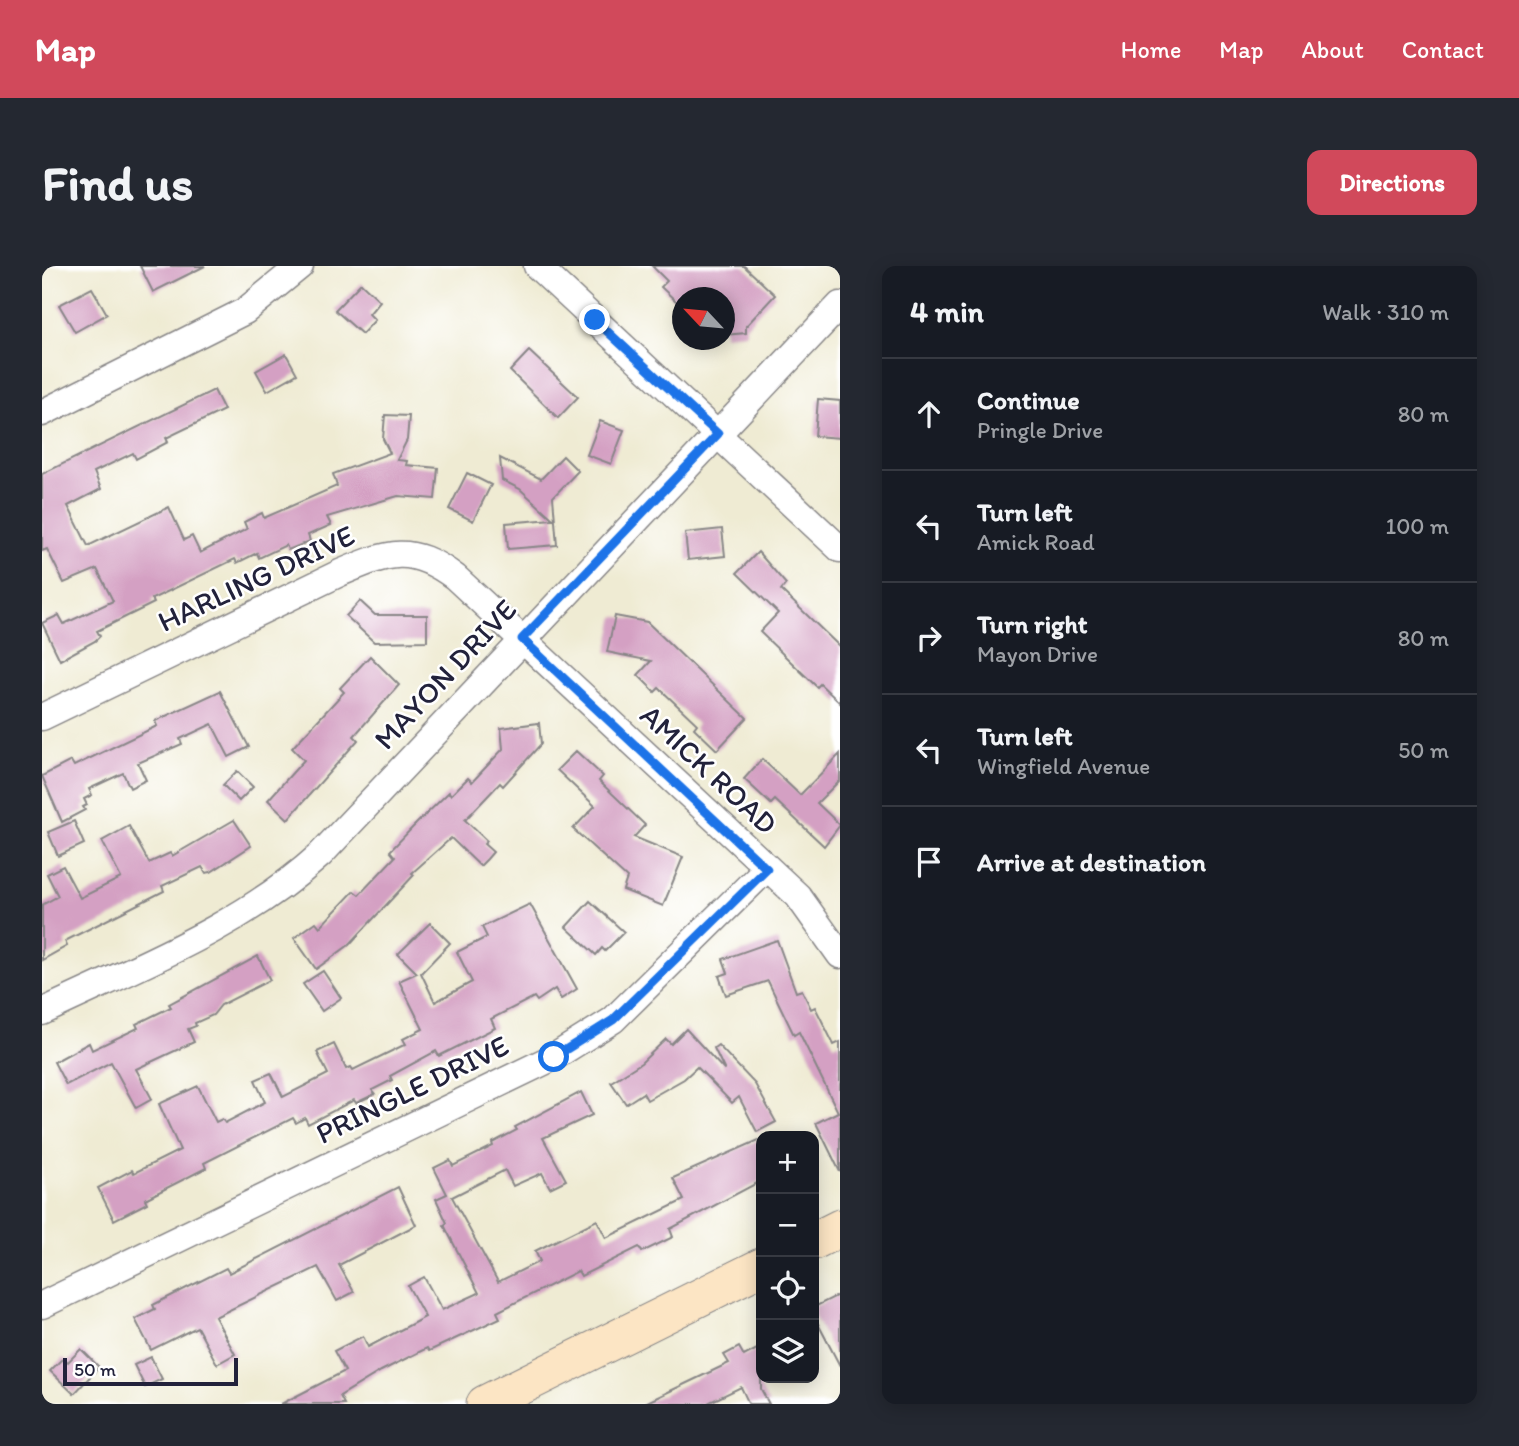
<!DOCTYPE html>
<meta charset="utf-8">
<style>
:root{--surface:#171b24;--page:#242831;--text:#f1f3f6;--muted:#9ea1a6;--line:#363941;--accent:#d1495b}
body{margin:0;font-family:Itim,sans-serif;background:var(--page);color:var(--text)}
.controls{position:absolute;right:21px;bottom:21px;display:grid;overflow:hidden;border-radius:14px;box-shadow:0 4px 18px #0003}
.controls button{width:63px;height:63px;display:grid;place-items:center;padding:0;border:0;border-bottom:2px solid var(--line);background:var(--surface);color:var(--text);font:35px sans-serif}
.compass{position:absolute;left:630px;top:21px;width:63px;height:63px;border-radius:50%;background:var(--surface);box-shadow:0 4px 18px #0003;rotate:296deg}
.scale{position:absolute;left:21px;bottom:18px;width:175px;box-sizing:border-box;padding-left:7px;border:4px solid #22223b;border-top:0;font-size:19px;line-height:24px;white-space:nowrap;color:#22223b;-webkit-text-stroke:5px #fff;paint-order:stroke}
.stop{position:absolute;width:21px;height:21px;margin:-16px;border:5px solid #1a73e8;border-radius:50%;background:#fff}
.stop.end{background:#1a73e8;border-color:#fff;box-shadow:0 2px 7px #0008}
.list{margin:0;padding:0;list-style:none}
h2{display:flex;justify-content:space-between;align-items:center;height:91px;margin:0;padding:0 28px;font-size:30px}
h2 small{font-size:23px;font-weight:400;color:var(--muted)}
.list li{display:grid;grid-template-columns:46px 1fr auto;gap:21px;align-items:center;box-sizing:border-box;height:112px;padding:0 28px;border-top:2px solid var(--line)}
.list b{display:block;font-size:26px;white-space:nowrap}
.list p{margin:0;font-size:23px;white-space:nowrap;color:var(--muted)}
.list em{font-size:23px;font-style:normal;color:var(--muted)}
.icon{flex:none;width:38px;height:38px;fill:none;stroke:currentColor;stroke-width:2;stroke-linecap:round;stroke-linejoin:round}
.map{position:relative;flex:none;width:798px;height:1138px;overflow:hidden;border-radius:14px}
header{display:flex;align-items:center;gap:42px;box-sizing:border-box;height:98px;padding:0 35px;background:var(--accent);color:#fff}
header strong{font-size:33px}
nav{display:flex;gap:38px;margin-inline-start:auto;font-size:24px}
.intro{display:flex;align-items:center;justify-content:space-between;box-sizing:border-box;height:168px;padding:0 42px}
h1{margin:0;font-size:49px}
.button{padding:18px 32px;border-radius:14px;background:var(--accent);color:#fff;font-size:24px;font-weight:700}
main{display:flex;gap:42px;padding:0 42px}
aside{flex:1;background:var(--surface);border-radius:14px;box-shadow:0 4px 18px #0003}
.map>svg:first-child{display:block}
.building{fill:#d4a0c3}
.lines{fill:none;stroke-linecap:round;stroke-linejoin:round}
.street-casing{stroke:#888687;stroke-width:29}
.secondary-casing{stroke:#888687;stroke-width:39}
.street{stroke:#fff;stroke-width:26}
.secondary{stroke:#fce5c4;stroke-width:37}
.route{stroke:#1a73e8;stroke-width:9}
.labels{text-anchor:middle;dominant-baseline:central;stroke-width:5;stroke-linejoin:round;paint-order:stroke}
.street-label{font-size:30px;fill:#22223b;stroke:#fff}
</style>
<header>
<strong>Map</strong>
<nav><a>Home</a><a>Map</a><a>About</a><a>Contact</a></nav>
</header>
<div class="intro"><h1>Find us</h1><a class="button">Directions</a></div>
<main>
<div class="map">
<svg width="798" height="1138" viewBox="0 0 798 1138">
<rect width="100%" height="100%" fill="#fff"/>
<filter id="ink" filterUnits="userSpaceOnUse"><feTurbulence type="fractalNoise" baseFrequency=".0143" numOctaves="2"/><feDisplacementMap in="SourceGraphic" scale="14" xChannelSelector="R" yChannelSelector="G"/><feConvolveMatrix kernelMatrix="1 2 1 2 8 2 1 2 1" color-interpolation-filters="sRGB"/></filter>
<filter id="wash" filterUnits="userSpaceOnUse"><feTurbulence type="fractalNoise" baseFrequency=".00686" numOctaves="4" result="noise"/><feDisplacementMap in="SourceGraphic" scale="28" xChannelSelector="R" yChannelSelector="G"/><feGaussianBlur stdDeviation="1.57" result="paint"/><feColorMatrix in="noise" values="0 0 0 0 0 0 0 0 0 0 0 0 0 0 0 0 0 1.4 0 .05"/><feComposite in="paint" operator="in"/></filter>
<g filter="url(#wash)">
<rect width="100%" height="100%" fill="#efebd3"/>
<g id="blocks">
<g class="building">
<polygon points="98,0 163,0 111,26"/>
<polygon points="610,0 702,0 733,29 704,60 704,67 682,69 682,32 640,32 636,37 619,21 625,15"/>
<polygon points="319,17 338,35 327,48 333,54 320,68 293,44"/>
<polygon points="50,22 65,48 33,66 17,39"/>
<polygon points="487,85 536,131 516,152 468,105"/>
<polygon points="244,88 255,108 225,125 214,105"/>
<polygon points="172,124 182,144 124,172 126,176 94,193 91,187 52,206 59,223 26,240 46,280 127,241 142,274 150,270 158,287 205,263 202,256 220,247 222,252 295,220 291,208 348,187 341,173 343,149 367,150 365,174 355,194 365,195 364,199 396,202 393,233 356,230 285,251 289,259 266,269 268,275 246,284 244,279 217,292 215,287 195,297 193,293 110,333 112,337 55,365 58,370 53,375 18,394 0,357 17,349 22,358 71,335 55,303 22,317 5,283 0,285 0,208"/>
<polygon points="776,133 798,135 798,172 773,170"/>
<polygon points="558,155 582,164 569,198 545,189"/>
<polygon points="521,190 536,205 511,231 515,279 466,283 464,257 511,253 478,223 460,214 458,192 499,213"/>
<polygon points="425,207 449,219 431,255 407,243"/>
<polygon points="680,263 683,290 646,294 643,267"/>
<polygon points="716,286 744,318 739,324 798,381 798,437 778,418 775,421 718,366 736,347 695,307"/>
<polygon points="318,335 333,349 385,349 385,375 332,376 304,350"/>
<polygon points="573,350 605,356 705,452 675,484 652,462 655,458 617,422 613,426 596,409 609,395 565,386"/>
<polygon points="328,390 357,419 312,470 316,474 246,553 226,534 262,494 250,482 302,426 298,422"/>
<polygon points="178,425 207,481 187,491 170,458 138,473 140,478 96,497 104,514 88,522 81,507 47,523 50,529 42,533 45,539 41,541 43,544 20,556 0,510 29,495 32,500 115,460 113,455"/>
<polygon points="497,457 499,478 461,520 458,517 423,554 445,575 442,578 451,586 445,593 438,600 409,572 370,607 372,609 307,679 274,703 252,672 274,656 278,661 312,625 317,629 353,591 348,585 374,558 407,526 409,529 426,512 430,516 461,483 459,462"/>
<polygon points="534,485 561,510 557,515 603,559 592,571 641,591 621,640 581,624 585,612 531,563 553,540 515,504"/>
<polygon points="798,488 798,514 775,537 798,559 782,580 733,534 729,538 702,513 720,493 758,529"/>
<polygon points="195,505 211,521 197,535 181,519"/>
<polygon points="192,554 209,580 169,606 164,607 160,601 120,620 122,625 23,675 25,680 0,694 0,639 16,630 5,608 21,600 38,632 79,612 60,575 87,560 107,597 128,587 130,590"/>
<polygon points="32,555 42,578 16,590 6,566"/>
<polygon points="548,635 582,666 563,685 560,682 554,689 524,661"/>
<polygon points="488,638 535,723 519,733 513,723 495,735 492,731 449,753 453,762 397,790 394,785 348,810 350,814 330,824 333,828 314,837 312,834 266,858 263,852 254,857 251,852 162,897 164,902 103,933 105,937 72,954 56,922 90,904 92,907 138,884 117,838 156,820 174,856 180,853 183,857 223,836 213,814 229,807 241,831 286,808 275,786 292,778 304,803 309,801 311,804 364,778 361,773 381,763 357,715 375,707 356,688 388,657 408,677 379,707 393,736 430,716 415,686 445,671 440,661"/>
<polygon points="735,674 754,726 760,724 769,743 773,741 792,779 798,776 798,906 774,857 796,846 757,766 752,769 726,715 684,729 677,710 686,707 681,693"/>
<polygon points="216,690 228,714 179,739 171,749 153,757 154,760 146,763 152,776 94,803 110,833 94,842 69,796 24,819 12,796 47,777 50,784 96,762 94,758 129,741 127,738"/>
<polygon points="281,705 299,732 280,745 261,718"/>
<polygon points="644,763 683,805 672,782 676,779 713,818 734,856 715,866 697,831 690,837 655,801 642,813 605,834 601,827 584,838 569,816 599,797 624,773 629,778"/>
<polygon points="539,826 550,849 501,872 524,914 508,922 500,907 471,920 463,904 410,931 456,1016 498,995 493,985 555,954 564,972 642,934 631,912 719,873 719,915 628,963 631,971 600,986 597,981 539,1010 536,1005 455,1046 458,1052 387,1085 385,1082 339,1105 298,1130 302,1138 239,1138 303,1105 292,1085 321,1070 326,1081 383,1051 366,1020 382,1011 400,1044 437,1027 402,959 405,957 394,933 405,928 392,902 408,894 411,900 451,880 450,877 475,864 473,861"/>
<polygon points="356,921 374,959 297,999 312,1026 295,1035 276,1001 173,1051 193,1088 175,1098 155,1061 109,1084 93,1053 113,1043 111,1039 184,1002 187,1007"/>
<polygon points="798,1028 798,1100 772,1050 772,1041"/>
<polygon points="697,1081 702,1090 719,1081 719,1123 727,1138 707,1138 699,1121 664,1138 601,1138 687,1097 682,1089"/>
<polygon points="39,1083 57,1101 32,1128 8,1105 21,1092 26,1096"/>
<polygon points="109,1091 120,1113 103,1121 92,1099"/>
</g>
</g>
</g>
<g filter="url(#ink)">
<use href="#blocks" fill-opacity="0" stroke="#888687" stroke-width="2"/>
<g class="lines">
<defs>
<g id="street">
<polyline points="495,0 798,283"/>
<polyline points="0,147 203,45 258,0"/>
<path d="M0,451L298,307C346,287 368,277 413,311L756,630L798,689"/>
<path d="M0,746C96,700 199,661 278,589L798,39"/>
<polyline points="0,1039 512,791 571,754 725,602"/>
</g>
<g id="secondary">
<polyline points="772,975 798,962"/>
<polyline points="443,1138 719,1001"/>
</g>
</defs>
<use href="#street" class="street-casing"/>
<use href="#secondary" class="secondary-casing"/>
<use href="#street" class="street"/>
<use href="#secondary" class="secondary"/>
</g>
</g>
<g class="lines" filter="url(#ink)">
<polyline class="route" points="512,791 571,754 725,603 480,373 676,168 553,54"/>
</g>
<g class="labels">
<g class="street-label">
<text transform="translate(214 312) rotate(-25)">HARLING DRIVE</text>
<text transform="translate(403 408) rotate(-47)">MAYON DRIVE</text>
<text transform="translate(667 503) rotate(43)">AMICK ROAD</text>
<text transform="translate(370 823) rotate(-26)">PRINGLE DRIVE</text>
</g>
</g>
</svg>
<div class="controls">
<button>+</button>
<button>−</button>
<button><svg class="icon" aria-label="locate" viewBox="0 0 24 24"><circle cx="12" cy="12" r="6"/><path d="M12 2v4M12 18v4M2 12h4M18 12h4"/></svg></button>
<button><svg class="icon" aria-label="layers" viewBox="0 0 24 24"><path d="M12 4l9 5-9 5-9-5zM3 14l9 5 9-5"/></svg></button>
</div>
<svg class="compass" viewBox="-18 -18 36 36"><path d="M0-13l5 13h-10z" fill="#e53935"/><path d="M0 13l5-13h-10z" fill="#9ea1a6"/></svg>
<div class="scale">50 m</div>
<div class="stop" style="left:512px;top:791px"></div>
<div class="stop end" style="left:553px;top:54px"></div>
</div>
<aside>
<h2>4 min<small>Walk · 310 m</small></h2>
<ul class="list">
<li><svg class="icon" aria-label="ahead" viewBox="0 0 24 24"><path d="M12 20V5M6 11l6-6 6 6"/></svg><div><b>Continue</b><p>Pringle Drive</p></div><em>80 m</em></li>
<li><svg class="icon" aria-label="left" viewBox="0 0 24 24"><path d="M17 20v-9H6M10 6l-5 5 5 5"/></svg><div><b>Turn left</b><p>Amick Road</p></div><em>100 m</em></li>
<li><svg class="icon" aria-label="right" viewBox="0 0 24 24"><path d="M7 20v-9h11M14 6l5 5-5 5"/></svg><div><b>Turn right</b><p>Mayon Drive</p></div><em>80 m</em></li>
<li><svg class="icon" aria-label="left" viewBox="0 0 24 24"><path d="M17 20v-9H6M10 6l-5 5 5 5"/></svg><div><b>Turn left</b><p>Wingfield Avenue</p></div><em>50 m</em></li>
<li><svg class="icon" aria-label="arrive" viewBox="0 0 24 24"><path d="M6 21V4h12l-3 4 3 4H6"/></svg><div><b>Arrive at destination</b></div></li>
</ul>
</aside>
</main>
